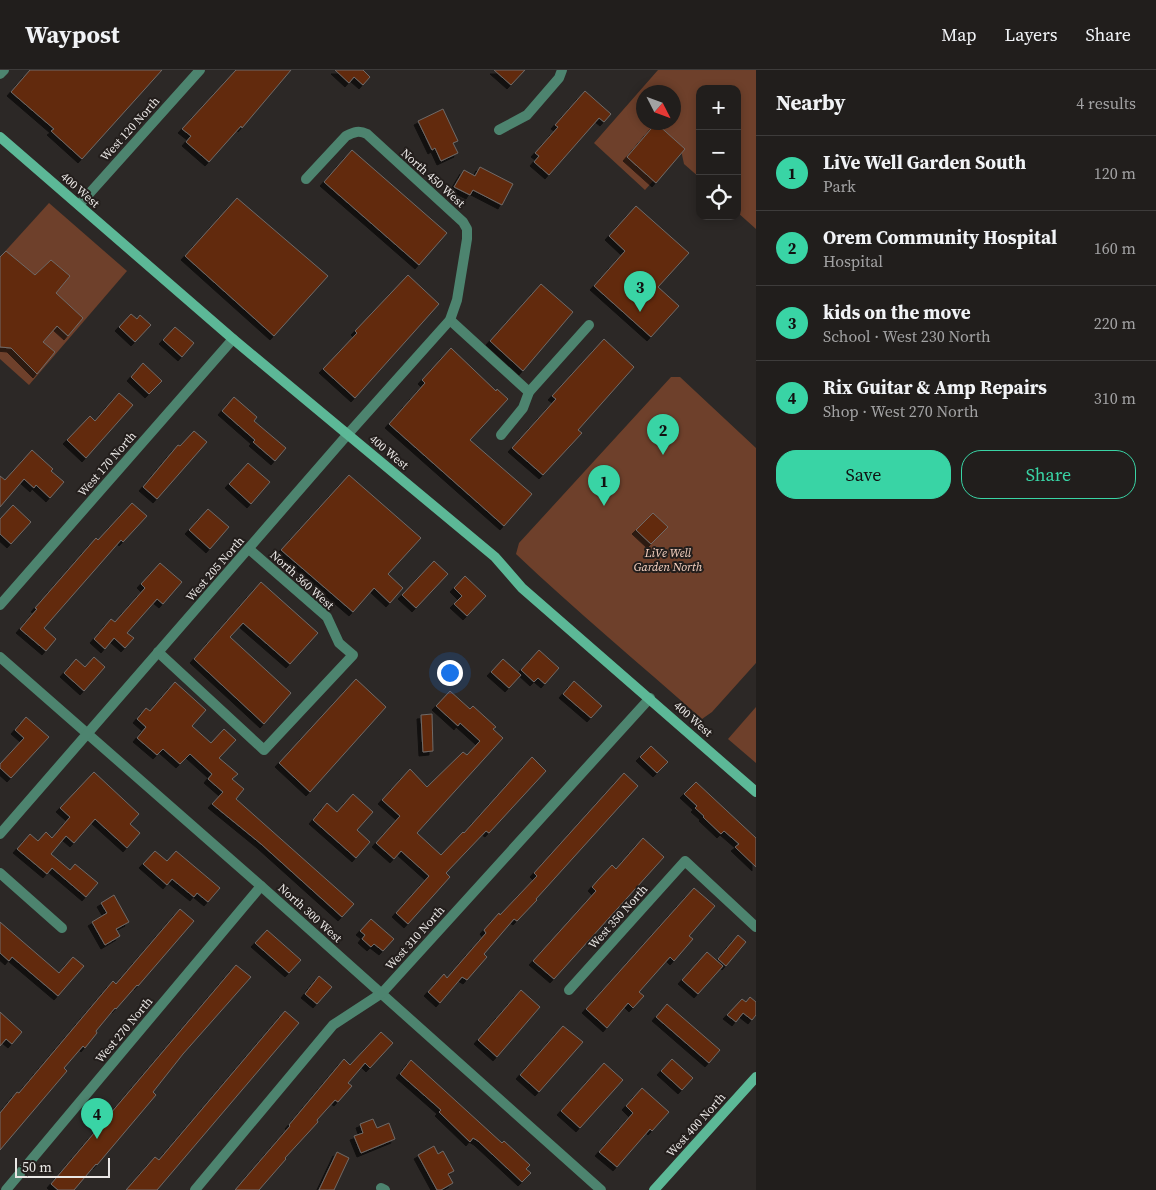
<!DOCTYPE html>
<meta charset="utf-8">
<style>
:root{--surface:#211e1c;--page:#2d2b29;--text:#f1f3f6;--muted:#a2a2a3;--line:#3e3c3b;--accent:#39d4a5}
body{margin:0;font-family:"Source Serif 4",serif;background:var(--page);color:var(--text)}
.controls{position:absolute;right:15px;top:15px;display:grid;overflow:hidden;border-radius:10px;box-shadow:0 2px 8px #0003}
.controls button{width:45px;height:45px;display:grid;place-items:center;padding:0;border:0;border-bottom:1px solid var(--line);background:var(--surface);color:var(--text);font:25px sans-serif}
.compass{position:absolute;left:636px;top:15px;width:45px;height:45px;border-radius:50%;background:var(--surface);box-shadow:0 2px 8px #0003;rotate:132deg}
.scale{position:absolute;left:15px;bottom:12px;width:95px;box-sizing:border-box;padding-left:5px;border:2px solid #eae7e5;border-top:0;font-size:14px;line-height:18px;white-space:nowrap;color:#eae7e5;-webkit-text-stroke:4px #231e1c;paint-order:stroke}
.you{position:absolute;left:449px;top:602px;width:18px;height:18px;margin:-12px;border:4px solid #fff;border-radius:50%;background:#1a73e8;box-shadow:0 0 0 8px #1a73e833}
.badge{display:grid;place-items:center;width:32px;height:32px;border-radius:50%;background:var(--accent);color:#111;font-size:16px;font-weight:700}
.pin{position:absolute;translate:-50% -41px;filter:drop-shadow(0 1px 2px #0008)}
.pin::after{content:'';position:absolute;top:26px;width:18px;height:15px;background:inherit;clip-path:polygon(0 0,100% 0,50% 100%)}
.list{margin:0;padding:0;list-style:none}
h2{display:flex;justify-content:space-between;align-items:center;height:65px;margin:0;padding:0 20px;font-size:21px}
h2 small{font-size:16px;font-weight:400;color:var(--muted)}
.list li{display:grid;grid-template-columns:32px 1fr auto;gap:15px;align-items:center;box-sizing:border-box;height:75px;padding:0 20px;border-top:1px solid var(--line)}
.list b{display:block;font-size:19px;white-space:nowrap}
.list p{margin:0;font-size:16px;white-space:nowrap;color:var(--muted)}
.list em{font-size:16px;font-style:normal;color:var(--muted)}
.actions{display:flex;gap:10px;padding:15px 20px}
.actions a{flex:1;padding:11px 0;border:1px solid var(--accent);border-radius:20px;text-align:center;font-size:18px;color:var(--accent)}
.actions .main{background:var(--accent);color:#111}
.icon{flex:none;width:28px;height:28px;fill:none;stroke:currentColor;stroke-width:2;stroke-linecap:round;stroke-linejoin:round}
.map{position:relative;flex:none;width:756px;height:1120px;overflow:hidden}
header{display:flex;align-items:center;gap:30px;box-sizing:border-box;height:70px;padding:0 25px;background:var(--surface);border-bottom:1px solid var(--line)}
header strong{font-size:24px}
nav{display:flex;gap:28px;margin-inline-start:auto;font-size:18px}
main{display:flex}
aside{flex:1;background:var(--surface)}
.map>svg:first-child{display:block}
.green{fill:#6e402b;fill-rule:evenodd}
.building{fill:#622b0e;stroke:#6f6a68;filter:url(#shadow)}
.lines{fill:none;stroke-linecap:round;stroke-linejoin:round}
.minor{stroke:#4d846f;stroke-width:10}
.tertiary{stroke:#4d846f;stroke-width:10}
.secondary{stroke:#5cb897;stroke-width:10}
.labels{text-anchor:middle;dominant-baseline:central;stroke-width:4;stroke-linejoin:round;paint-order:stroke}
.street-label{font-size:12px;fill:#eae7e5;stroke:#231e1c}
.park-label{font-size:12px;font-style:italic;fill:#f8d3c2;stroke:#231e1c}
</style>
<header>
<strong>Waypost</strong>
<nav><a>Map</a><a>Layers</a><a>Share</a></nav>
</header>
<main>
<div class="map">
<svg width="756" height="1120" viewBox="0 0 756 1120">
<defs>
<filter id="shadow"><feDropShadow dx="-4" dy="4" stdDeviation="0" flood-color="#0009"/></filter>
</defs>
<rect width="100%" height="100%" fill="#2c2826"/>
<g class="green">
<path d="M658,0H756V159L737,142V19H700V108L684,94L681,80L645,120L594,73ZM644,22H674V52H644Z"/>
<polygon points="49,133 127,201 29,315 0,289 0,187"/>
<path d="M671,307H680L756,378V593L712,642L702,649C640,594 576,541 516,484L519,473Z"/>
<polygon points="756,637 756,693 728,669"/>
</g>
<g class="building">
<polygon points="30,0 162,0 82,89 51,61 54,59 11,22"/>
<polygon points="236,0 291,0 242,58 241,56 209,92 186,72 191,66 182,59"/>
<polygon points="335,0 363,0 370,7 363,15 354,7 349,13"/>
<polygon points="494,0 525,0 511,15"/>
<polygon points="585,21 611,44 604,52 599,48 549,105 534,92 539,86 535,83 558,57 555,55"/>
<polygon points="443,39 458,71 453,73 458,83 441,91 435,78 432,80 418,51"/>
<polygon points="656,53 685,79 656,113 627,87"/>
<polygon points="352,80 447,163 419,195 324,112"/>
<polygon points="480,97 513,114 502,135 473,120 470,125 454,117 464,100 475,106"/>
<polygon points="237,128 328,206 274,266 185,186"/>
<polygon points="636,136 689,183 658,217 679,236 651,267 594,216 625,181 609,166"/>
<polygon points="6,181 35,205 51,190 70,206 56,223 83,248 68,266 57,256 43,272 55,282 37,304 11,278 0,277 0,187"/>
<polygon points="408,205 439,234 355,328 323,299 357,263 355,261"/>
<polygon points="541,214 573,242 523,301 490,271"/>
<polygon points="131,244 137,249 140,245 151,255 135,272 119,257"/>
<polygon points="175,257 194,273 182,287 163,270"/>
<polygon points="604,269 634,297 578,360 582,363 543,405 512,378 556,329 552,326"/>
<polygon points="451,278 496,321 497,319 508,329 470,370 532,424 504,456 389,354 425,313 422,310"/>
<polygon points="143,293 162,311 149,324 131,307"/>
<polygon points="119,323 133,335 86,388 67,370 90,346 95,351"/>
<polygon points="234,327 257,347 254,351 286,378 275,391 253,372 255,370 222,341"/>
<polygon points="194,361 207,372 157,429 143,417 178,375 180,376"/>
<polygon points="32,380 53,399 51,401 64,412 50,428 36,415 34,418 24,409 0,437 0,406 5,410"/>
<polygon points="248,393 270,412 251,434 229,414"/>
<polygon points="349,405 421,468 388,504 403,518 390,533 374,518 353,542 281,480"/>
<polygon points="132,433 147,446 123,472 121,470 44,558 56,569 46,581 20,559 37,539 35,538 96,468 98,470"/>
<polygon points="13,435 31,452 11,474 0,464 0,449"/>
<polygon points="208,439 229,457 210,479 189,460"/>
<polygon points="653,443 668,457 651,474 636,460"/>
<polygon points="434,491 448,504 416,538 402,525"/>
<polygon points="160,493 182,512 163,534 157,529 127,563 134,568 125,578 114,568 105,579 94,569 111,549 115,552 145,518 141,514"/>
<polygon points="465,506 486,526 467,546 454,534 462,526 454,518"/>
<polygon points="261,512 318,563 290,594 243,553 230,567 291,623 264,654 194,589"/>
<polygon points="539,580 559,598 545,614 538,608 534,612 521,600"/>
<polygon points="94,587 105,597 84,621 64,603 76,589 85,597"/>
<polygon points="503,589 521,605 509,618 491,602"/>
<polygon points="356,609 386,637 310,722 279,693"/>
<polygon points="574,611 602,636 591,648 563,624"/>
<polygon points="175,612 206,640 192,656 211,673 224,659 236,670 219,688 238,704 232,709 244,719 236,729 354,834 342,847 261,774 212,734 223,722 208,709 212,704 190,684 180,694 163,679 157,685 137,668 146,657 137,649 146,638 150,641"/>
<polygon points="450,621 470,639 473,636 496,657 493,659 503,668 417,763 441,785 463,762 464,763 532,687 546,701 489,763 486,761 446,803 450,807 408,854 396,843 429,806 401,781 394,789 376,773 400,746 382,730 410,699 427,717 463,682 467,685 480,671 460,653 458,656 436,636"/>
<polygon points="432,644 433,681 423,682 421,645"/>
<polygon points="26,647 49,667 11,708 0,698 0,694 24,668 15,660"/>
<polygon points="651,676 668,692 657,703 640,687"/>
<polygon points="94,702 139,744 130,754 140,763 127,778 95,749 74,773 66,766 51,784 70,800 75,794 98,813 86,827 52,798 47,804 17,779 30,764 38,771 46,762 52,768 70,747 60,738"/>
<polygon points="624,703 638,716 536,829 537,830 517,851 514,849 484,884 487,887 467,910 462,907 440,933 428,922 444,904 447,908 486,863 484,860 499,843 500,845 537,806 534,803"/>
<polygon points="696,712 756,768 756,797 735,777 739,774 724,761 721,764 703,747 704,746 695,738 697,736 684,724"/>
<polygon points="353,724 373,742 357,760 370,772 356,788 313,750 327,733 337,742"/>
<polygon points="643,768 664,787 554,909 533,891 596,821 592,817 598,810 612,795 616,799"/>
<polygon points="155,781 167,791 176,781 220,818 208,832 197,823 194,827 172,809 167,815 143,794"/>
<polygon points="694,818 715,836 689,866 693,869 674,891 670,887 639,922 644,926 633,938 628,933 607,958 586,939"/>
<polygon points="114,825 129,852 116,859 120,866 105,875 92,852 107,843 101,833"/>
<polygon points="180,839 194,851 138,916 137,915 116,939 115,938 96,961 97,963 85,978 83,976 64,998 67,1001 0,1080 0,1043 17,1022 19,1023 113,911 116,914"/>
<polygon points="371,849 394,869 383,881 374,874 371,877 362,869 365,865 360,861"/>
<polygon points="0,852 59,903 73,887 84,896 58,926 12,887 9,891 0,883"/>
<polygon points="267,860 301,890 289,903 255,873"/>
<polygon points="738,865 746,872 726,896 718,889"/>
<polygon points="707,882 723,896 698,924 682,910"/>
<polygon points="236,895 251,907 183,984 153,1022 156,1025 97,1095 96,1094 74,1120 58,1120 51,1114"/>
<polygon points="319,906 332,917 317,934 305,924"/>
<polygon points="521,920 540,937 497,987 478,970"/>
<polygon points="750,927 756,932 756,945 752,950 743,943 736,952 727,945 742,929 746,932"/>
<polygon points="667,934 720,980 709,993 656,947"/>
<polygon points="285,941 299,953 157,1120 126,1120 155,1087 159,1090"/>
<polygon points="0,942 22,962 12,974 6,969 0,976"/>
<polygon points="563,956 583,972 539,1022 520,1005"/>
<polygon points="381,962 393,973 370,998 365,993 348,1013 352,1016 338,1032 335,1030 317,1050 318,1052 285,1088 286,1089 259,1120 235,1120 290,1056 289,1055 344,989 350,995"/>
<polygon points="672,989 693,1008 682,1020 661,1001"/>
<polygon points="411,990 502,1073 504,1071 530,1095 526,1099 531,1103 522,1112 478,1071 473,1068 470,1072 439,1042 441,1040 400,1004"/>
<polygon points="604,993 623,1010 580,1058 561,1041"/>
<polygon points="642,1018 669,1042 652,1061 650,1059 617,1097 599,1082 633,1043 626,1036"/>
<polygon points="373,1049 377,1058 389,1053 395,1069 361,1083 354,1066 363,1063 360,1054"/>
<polygon points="434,1076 438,1084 443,1081 454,1101 448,1104 453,1113 441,1120 437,1120 418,1085"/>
<polygon points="337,1082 349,1088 334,1120 319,1120"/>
</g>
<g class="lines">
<g class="minor">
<polyline points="0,4 4,0"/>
<polyline points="499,60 527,45 559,8 562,0"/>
<polyline points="450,250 529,322"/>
<polyline points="501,365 523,338 529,322 589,255"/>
<polyline points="0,535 233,269"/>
<polyline points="158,582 264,680 353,585 339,573 327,547 249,479"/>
<polyline points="0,587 261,816 601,1120"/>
<path d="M0,764L348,364L450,250L457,230L467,169V159L463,152L367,64C359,60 354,62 346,66L306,109"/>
<polyline points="0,803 62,858"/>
<polyline points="569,920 685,791 756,857"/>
<polyline points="381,1118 385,1120"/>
<polyline points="6,1120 261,816"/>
<polyline points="195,1120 333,955 382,923 650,628"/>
</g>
<polyline class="tertiary" points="79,135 200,0"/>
<g class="secondary">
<polyline points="0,67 233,269 495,487 522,518 756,722"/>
<polyline points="654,1120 756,1007"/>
</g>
</g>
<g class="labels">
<g class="street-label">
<text transform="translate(130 59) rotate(-48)">West 120 North</text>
<text transform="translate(433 108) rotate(42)">North 450 West</text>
<text transform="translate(80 120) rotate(41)">400 West</text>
<text transform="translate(389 382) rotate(40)">400 West</text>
<text transform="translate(107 394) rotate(-49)">West 170 North</text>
<text transform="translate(215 499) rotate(-49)">West 205 North</text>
<text transform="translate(302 510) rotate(42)">North 360 West</text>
<text transform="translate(693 649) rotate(41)">400 West</text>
<text transform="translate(310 843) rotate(42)">North 300 West</text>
<text transform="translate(618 847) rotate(-48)">West 350 North</text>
<text transform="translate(415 868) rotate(-48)">West 310 North</text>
<text transform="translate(124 960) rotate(-50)">West 270 North</text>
<text transform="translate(696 1055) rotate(-48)">West 400 North</text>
</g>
<g class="park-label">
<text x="668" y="483">LiVe Well<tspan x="668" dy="14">Garden North</tspan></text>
</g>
</g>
</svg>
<div class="controls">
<button>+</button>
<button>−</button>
<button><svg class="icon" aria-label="locate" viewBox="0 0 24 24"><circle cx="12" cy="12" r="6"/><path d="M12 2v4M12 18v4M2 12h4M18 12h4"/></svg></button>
</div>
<svg class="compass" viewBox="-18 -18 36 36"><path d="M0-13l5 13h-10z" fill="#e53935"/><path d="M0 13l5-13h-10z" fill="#a2a2a3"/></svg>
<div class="scale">50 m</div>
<div class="you"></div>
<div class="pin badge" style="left:604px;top:436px">1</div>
<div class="pin badge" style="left:663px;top:385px">2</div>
<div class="pin badge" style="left:640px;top:242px">3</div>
<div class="pin badge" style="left:97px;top:1069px">4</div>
</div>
<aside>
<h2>Nearby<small>4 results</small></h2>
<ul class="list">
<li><span class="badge">1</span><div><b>LiVe Well Garden South</b><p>Park</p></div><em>120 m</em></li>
<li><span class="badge">2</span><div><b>Orem Community Hospital</b><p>Hospital</p></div><em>160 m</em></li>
<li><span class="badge">3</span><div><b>kids on the move</b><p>School · West 230 North</p></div><em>220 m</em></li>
<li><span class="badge">4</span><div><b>Rix Guitar &amp; Amp Repairs</b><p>Shop · West 270 North</p></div><em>310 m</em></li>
</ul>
<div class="actions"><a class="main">Save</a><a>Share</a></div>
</aside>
</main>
